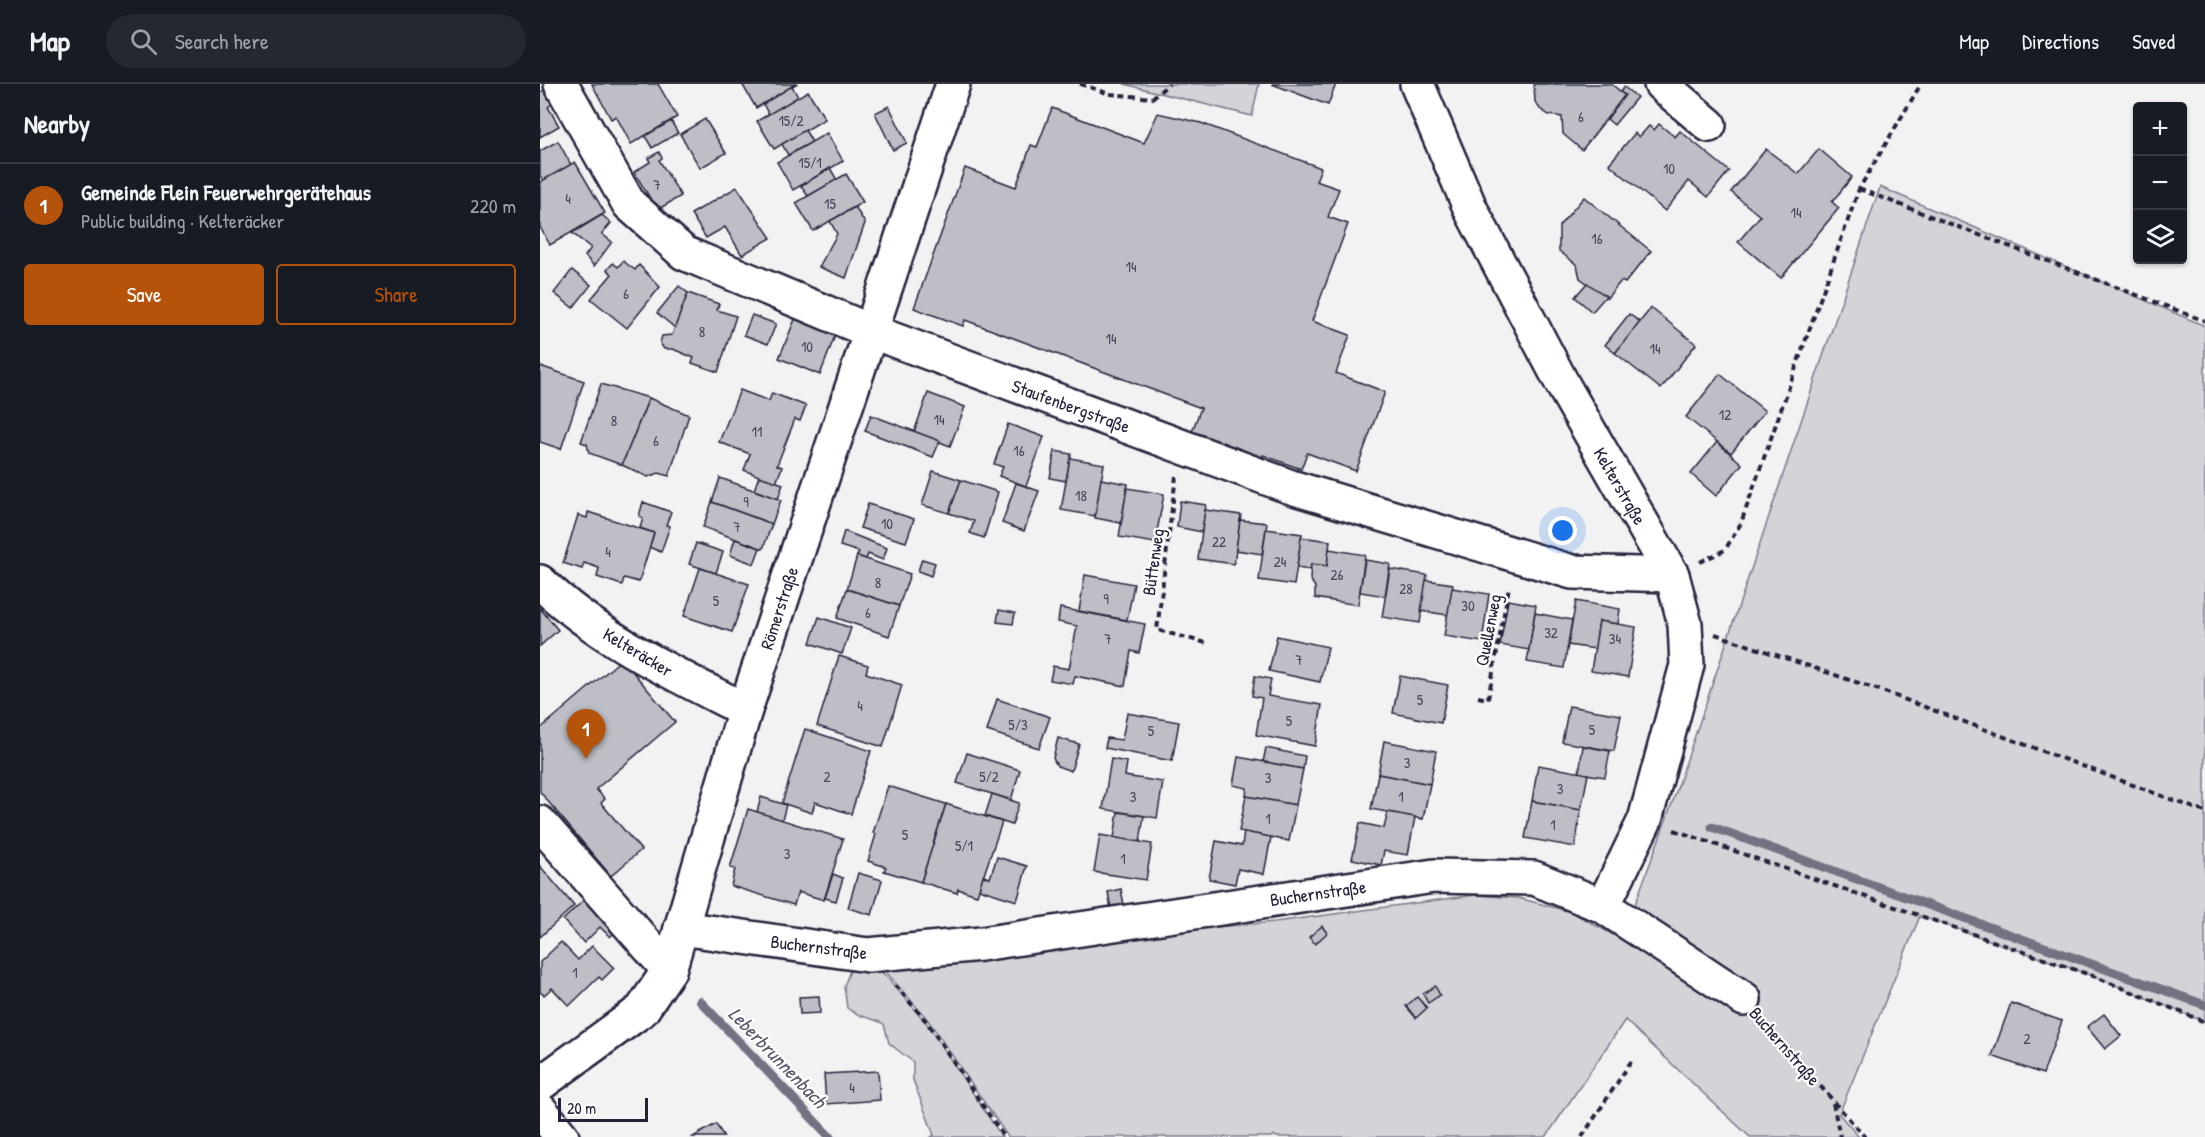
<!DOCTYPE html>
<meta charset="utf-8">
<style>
:root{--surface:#171b24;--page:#242831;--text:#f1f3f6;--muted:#9ea1a6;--line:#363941;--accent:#b45309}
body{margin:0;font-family:"Patrick Hand",sans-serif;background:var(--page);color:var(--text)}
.controls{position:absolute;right:18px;top:18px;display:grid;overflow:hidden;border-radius:6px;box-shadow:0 2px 4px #0004}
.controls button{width:54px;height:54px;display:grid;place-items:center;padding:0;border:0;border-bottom:2px solid var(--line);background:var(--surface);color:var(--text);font:30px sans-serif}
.scale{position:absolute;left:18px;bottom:15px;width:90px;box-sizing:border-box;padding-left:6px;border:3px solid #22223b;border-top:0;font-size:16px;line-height:21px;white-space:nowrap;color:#22223b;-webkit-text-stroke:4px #fff;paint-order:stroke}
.you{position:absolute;left:1023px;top:447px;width:21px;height:21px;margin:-15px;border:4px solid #fff;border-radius:50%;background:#1a73e8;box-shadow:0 0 0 9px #1a73e833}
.badge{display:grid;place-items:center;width:39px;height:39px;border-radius:50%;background:var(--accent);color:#fff;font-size:20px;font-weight:700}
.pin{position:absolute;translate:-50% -50px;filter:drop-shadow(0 2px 3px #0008)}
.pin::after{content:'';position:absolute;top:32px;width:21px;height:18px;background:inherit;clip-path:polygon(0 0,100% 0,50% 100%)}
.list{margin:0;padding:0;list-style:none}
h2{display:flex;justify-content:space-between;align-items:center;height:78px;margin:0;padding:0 24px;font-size:26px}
h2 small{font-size:20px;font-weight:400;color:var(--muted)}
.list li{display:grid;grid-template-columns:39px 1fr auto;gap:18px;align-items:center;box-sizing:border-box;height:84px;padding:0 24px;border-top:2px solid var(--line)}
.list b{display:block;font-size:22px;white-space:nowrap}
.list p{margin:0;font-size:20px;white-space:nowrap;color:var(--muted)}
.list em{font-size:20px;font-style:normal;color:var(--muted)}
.actions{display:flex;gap:12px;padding:18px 24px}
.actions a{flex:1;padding:14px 0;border:2px solid var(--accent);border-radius:6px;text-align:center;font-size:21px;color:var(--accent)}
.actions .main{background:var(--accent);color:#fff}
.icon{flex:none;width:33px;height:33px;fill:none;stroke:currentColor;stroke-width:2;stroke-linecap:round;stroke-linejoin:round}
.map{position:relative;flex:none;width:1665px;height:1053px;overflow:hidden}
header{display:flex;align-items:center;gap:36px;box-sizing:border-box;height:84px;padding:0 30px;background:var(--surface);border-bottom:2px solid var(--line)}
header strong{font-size:28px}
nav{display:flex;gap:33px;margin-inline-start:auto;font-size:21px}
.search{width:420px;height:54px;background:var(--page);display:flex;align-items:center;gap:15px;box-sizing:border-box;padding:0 21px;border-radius:33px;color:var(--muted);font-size:22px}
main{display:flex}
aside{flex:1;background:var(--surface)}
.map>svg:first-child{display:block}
.green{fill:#d3d3d8;stroke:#7a7a8a;stroke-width:1.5}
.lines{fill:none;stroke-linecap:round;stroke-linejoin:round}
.stream{stroke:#727282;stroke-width:9}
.building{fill:#bebec6;stroke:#22223b;stroke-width:1.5}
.minor-casing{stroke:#22223b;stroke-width:38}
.path{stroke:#22223b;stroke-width:4;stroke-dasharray:6 4.5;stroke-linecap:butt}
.minor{stroke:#fff;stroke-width:33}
.labels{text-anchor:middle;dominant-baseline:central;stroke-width:4.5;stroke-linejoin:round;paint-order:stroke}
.number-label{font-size:15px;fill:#49495e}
.street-label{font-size:18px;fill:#22223b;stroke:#fff}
.water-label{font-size:20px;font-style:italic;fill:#58586b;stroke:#fff}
</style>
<header>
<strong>Map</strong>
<div class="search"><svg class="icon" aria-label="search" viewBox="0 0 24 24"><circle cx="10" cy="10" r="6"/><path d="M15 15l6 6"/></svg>Search here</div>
<nav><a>Map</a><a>Directions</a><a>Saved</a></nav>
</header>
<main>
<aside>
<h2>Nearby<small></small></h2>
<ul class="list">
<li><span class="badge">1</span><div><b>Gemeinde Flein Feuerwehrgerätehaus</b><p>Public building · Kelteräcker</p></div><em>220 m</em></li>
</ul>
<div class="actions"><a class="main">Save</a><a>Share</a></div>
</aside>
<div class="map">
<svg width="1665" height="1053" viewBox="0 0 1665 1053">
<rect width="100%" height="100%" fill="#f2f2f3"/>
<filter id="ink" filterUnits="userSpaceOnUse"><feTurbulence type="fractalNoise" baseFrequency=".0167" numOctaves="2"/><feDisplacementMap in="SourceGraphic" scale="12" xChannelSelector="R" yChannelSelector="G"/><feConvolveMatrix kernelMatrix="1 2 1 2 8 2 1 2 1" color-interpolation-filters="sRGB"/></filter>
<g filter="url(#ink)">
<g class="green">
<polygon points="584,0 719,0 712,32"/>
<polygon points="1340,103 1665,242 1665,938 1553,892 1380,832 1299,1030 1319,1053 1210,1053 1085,936 1006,1053 736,1053 734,1051 732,1053 468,1053 388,936 332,872 735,838 935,811 978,814 1032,828 1082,856 1134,714"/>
<path d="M328,872L386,938L462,1053H391L394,1051L373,996V978L349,959L344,940C329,932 321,935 307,924L304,902L313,879Z"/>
</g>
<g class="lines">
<g class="stream">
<polyline points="1172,743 1665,921"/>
<polyline points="160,917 290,1053"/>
</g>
</g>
<g class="building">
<polygon points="52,0 118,0 137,33 91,60 76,32 71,35"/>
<polygon points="202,0 256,0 216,24"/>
<polygon points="732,0 796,0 788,21"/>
<polygon points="994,0 1071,0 1085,11 1042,66 1023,50 1022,33 1009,31 1000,25 995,18"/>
<polygon points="252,2 258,13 229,31 223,20"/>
<polygon points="1084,3 1097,13 1074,41 1067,35 1085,11 1080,8"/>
<polygon points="4,6 12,20 8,23 19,42 0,53 0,9"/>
<polygon points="268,7 285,35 234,65 217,37"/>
<polygon points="349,22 367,59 353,66 335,29"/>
<polygon points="512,24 604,59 618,29 661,39 781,84 776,97 799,105 788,133 808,140 772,237 810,251 796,289 845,308 816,387 767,369 761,385 723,371 722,376 651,350 661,324 425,236 423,242 374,224 425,84 476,103 491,61 497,63"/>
<polygon points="165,35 186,69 160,84 140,50"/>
<polygon points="131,37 138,49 112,64 105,52"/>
<polygon points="1119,40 1135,53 1140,47 1189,87 1168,113 1149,97 1125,127 1069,80 1095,49 1099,53 1109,42 1114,46"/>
<polygon points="265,46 272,58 248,71 242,60"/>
<polygon points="287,49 303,77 253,106 237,78"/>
<polygon points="18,57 31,81 3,97 0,91 0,67"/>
<polygon points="1226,65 1258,90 1279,65 1312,93 1292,118 1299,124 1241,194 1198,158 1220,132 1191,108"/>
<polygon points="119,68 122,74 119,76 141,112 117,126 94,88 110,78 108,74"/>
<polygon points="35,78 65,129 10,161 0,143 0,98"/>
<polygon points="290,84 297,96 268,112 261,102"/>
<polygon points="306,90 323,118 273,147 256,119"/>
<polygon points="197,103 231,154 202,171 185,143 166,154 151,130"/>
<polygon points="1044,113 1111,167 1085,199 1081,197 1067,214 1040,194 1037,181 1019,167 1019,142"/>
<polygon points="315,123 325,139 306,194 279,183 297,150 290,137"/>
<polygon points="62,131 71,139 62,150 72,158 54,182 45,172 51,164 32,149"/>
<polygon points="83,177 95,186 99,181 120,203 87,244 51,215 72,190 67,186 73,179 78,183"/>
<polygon points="32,186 51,201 33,224 14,209"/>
<polygon points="1047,199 1066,212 1052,228 1035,213"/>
<polygon points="139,202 148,209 135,244 117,229"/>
<polygon points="148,209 179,220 177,226 196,232 178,288 152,279 154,274 133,265 124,265 120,259 122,252 132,251"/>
<polygon points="1111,224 1156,260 1121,305 1075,269"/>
<polygon points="1089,230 1100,238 1075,269 1065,261"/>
<polygon points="212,231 236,240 228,260 204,251"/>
<polygon points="256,233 296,249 280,291 239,274"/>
<polygon points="0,282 44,297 21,365 0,358"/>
<polygon points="1180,290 1225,327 1191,369 1146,333"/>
<polygon points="61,300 109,314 82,381 49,369 47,360 41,358"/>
<polygon points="200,306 229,317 232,309 266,322 260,337 255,335 237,381 242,383 236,399 204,386 210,370 179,358"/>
<polygon points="388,309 425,323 410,362 374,348"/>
<polygon points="109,314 149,331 129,392 119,389 108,393 82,381"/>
<polygon points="331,331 400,357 393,373 325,347"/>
<polygon points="468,340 504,353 486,402 459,392 463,383 454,380"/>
<polygon points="1177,358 1202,380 1176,412 1151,390"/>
<polygon points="515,367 531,370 526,397 510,394"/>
<polygon points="530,374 564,380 555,432 521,426"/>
<polygon points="393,387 421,396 409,429 382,421"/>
<polygon points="219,392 243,400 238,415 214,406"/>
<polygon points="180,394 241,416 232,440 172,418"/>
<polygon points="561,395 588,400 581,439 555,434"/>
<polygon points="421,396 458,408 444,454 430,449 434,437 409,429"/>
<polygon points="476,399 499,407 484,447 462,439"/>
<polygon points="587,404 624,410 615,459 579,453"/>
<polygon points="640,417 666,421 662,448 637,443"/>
<polygon points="103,418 131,428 126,441 130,442 121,468 109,463 114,449 100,444 103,434 99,432"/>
<polygon points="172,418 232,440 223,465 163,443"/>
<polygon points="328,420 374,435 366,458 320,444"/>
<polygon points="665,426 701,431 694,480 658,475"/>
<polygon points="48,428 114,449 99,498 84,494 82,501 57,493 59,484 44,479 42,485 23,479 38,431 47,434"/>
<polygon points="700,436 727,439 722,470 696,466"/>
<polygon points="726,445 762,450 754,501 719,496"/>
<polygon points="304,447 347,464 343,476 328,470 326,475 317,472 319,468 300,462"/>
<polygon points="761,453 790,457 787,482 771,480 771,486 757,484"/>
<polygon points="195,455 220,464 214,480 190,471"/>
<polygon points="156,459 183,468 176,489 149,480"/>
<polygon points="789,465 825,471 818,521 775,514 775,503 770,495 771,480 787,482"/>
<polygon points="317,472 370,490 359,522 307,505"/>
<polygon points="382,475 395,479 391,492 378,487"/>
<polygon points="825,476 850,480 845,512 820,508"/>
<polygon points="160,484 209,500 192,548 144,532"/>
<polygon points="850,485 887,491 880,539 842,533"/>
<polygon points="545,491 594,500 587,536 539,527"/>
<polygon points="886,496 913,500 908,531 881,527"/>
<polygon points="912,504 949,510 942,558 904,552"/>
<polygon points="307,505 359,522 349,552 297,534"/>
<polygon points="968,516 996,521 989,566 960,561"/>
<polygon points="1036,517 1080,525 1078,540 1059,537 1055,565 1028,561"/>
<polygon points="0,524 18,546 0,562"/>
<polygon points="520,524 605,540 599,569 591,567 585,602 535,592 533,600 510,596 513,582 529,585 537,542 518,538"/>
<polygon points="459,526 475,529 473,540 457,538"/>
<polygon points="995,529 1032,536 1024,584 987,578"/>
<polygon points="279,533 311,544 302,570 270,559"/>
<polygon points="1059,537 1096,543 1088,593 1051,587"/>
<polygon points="737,552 788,563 780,598 729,587"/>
<polygon points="299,572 328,581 326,589 362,601 343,663 277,642"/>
<polygon points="82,575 135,638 56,705 65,715 61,719 101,766 71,792 0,708 0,645"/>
<polygon points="715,592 731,595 728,612 782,621 775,662 716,651 722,614 712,612"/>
<polygon points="860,592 908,601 901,639 853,629"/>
<polygon points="457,615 510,633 499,664 447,647"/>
<polygon points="1029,622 1081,631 1074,667 1022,658"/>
<polygon points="587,629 639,638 632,677 565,664 567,654 582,656"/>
<polygon points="265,645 331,667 311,730 275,718 272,729 242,719"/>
<polygon points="518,654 539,660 531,687 517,682 513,674"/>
<polygon points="844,657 896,667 890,700 838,690"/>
<polygon points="1043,662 1070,667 1065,693 1039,689"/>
<polygon points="726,664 765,672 763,685 723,678"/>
<polygon points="427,669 480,686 471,716 417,699"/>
<polygon points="698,673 763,685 756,721 706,712 707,704 693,701"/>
<polygon points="571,675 587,678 585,692 623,698 617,734 563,725"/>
<polygon points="998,681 1048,690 1041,726 992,717"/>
<polygon points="838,690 890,700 883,735 831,725"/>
<polygon points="348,702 406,720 381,798 344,787 346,783 328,777 336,750 333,749"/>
<polygon points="452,710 479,719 472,741 445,732"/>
<polygon points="706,712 756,721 749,757 699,747"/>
<polygon points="221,713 246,721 242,736 217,728"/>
<polygon points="992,717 1041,726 1035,763 985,754"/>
<polygon points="406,720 462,738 437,811 418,805 417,809 381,798"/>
<polygon points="208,725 303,755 284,816 258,808 254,821 191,802 195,785 190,784"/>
<polygon points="578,728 604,732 600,758 574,754"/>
<polygon points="848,728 875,733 868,771 844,767 841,781 812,775 820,739 844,744"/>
<polygon points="704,748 731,753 724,790 698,785 695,800 669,795 676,757 702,762"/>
<polygon points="560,751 612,760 606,796 554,788"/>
<polygon points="457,773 487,782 477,817 439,805 443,792 450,794"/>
<polygon points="0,782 34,822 0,853"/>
<polygon points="318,789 342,796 332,831 308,824"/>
<polygon points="293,790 303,794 296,817 285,814"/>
<polygon points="581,805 584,821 571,824 568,808"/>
<polygon points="50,810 80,843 70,853 60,843 44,859 23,836"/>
<polygon points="782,842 787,849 775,860 769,853"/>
<polygon points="21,858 38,876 52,862 74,884 62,896 59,893 29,922 12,904 4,911 0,908 0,878"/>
<polygon points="895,902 900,911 888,919 883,910"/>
<polygon points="279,912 280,929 260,930 259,913"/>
<polygon points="877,913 887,924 876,934 866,922"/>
<polygon points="1471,919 1522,937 1503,990 1452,972"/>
<polygon points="1564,930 1581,952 1565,965 1547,943"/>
<polygon points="338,987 340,1016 286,1020 284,990"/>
<polygon points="176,1040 184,1053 153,1053"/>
</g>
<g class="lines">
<defs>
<g id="minor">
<polyline points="21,0 89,120 144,169 330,247 751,403 1032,488 1132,491"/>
<polyline points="877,0 931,126 1024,303 1132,491 1145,540 1147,581 1105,736 1063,822"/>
<polyline points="1121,0 1169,41"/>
<path d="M0,498C59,555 133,589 205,626"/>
<polyline points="0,739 129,886"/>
<polyline points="141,844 328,871 441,860 894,792 994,794 1063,822 1204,915"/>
<polyline points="0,1000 102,926 129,886 205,626 413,0"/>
<polyline points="0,1026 22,1053"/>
</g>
</defs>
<use href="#minor" class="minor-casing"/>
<g class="path">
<polyline points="540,0 570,10 612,14 629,0"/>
<polyline points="1319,105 1665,237"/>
<polyline points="636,392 617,546 666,559"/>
<polyline points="1160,478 1185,466 1201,439 1319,105 1381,0"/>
<polyline points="1175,550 1342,607 1665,728"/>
<polyline points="938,613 948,615 969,503"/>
<polyline points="1134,746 1553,892 1665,938"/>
<polyline points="355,901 386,937 464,1053"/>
<polyline points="1225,939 1325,1053"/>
<polyline points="1293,1019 1300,1053"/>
<polyline points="1042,1053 1092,976"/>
</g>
<use href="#minor" class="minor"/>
</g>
</g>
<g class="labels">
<g class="number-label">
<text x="1041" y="32">6</text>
<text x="251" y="36">15/2</text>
<text x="270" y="78">15/1</text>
<text x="1129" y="84">10</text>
<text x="117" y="100">7</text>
<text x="28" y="114">4</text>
<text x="290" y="119">15</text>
<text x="1256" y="128">14</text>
<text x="1057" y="154">16</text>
<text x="591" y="182">14</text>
<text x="86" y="209">6</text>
<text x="162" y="247">8</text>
<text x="571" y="254">14</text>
<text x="267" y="262">10</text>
<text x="1115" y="264">14</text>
<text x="1185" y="330">12</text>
<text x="399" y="335">14</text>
<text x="74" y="336">8</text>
<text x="217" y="347">11</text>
<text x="116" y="356">6</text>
<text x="479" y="366">16</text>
<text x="541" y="411">18</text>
<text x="206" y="417">9</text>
<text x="347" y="439">10</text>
<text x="197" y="442">7</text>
<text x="679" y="457">22</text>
<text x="68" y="467">4</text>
<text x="740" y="477">24</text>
<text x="797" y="490">26</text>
<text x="338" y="498">8</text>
<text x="866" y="504">28</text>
<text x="566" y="514">9</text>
<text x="176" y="516">5</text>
<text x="928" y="521">30</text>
<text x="328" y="528">6</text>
<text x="1011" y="548">32</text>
<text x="568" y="554">7</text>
<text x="1075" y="554">34</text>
<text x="759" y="575">7</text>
<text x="880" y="615">5</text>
<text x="320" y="621">4</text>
<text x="749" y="636">5</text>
<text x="478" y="640">5/3</text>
<text x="1052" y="645">5</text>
<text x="611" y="646">5</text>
<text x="867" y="678">3</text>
<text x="287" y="692">2</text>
<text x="449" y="692">5/2</text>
<text x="728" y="693">3</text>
<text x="1020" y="704">3</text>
<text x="593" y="712">3</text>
<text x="861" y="712">1</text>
<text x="728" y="734">1</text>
<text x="1013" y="740">1</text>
<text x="365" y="750">5</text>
<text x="424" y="761">5/1</text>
<text x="247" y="769">3</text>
<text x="583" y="774">1</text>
<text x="35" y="888">1</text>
<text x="1487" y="954">2</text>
<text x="312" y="1003">4</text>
</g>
<g class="street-label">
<text transform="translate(531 322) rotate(20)">Staufenbergstraße</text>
<text transform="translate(1080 402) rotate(60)">Kelterstraße</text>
<text transform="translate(613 478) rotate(-82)">Büttenweg</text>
<text transform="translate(239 524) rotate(-72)">Römerstraße</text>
<text transform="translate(948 546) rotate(-79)">Quellenweg</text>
<text transform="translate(98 568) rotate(31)">Kelteräcker</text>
<text transform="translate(778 809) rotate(-8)">Buchernstraße</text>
<text transform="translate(279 863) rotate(7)">Buchernstraße</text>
<text transform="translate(1245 962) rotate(49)">Buchernstraße</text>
</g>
<g class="water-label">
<text transform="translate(238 973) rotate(46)">Leberbrunnenbach</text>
</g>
</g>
</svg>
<div class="controls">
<button>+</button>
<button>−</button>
<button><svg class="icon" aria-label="layers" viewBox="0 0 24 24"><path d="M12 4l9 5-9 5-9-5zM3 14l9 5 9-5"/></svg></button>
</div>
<div class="scale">20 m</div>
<div class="you"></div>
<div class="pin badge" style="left:46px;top:675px">1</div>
</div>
</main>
